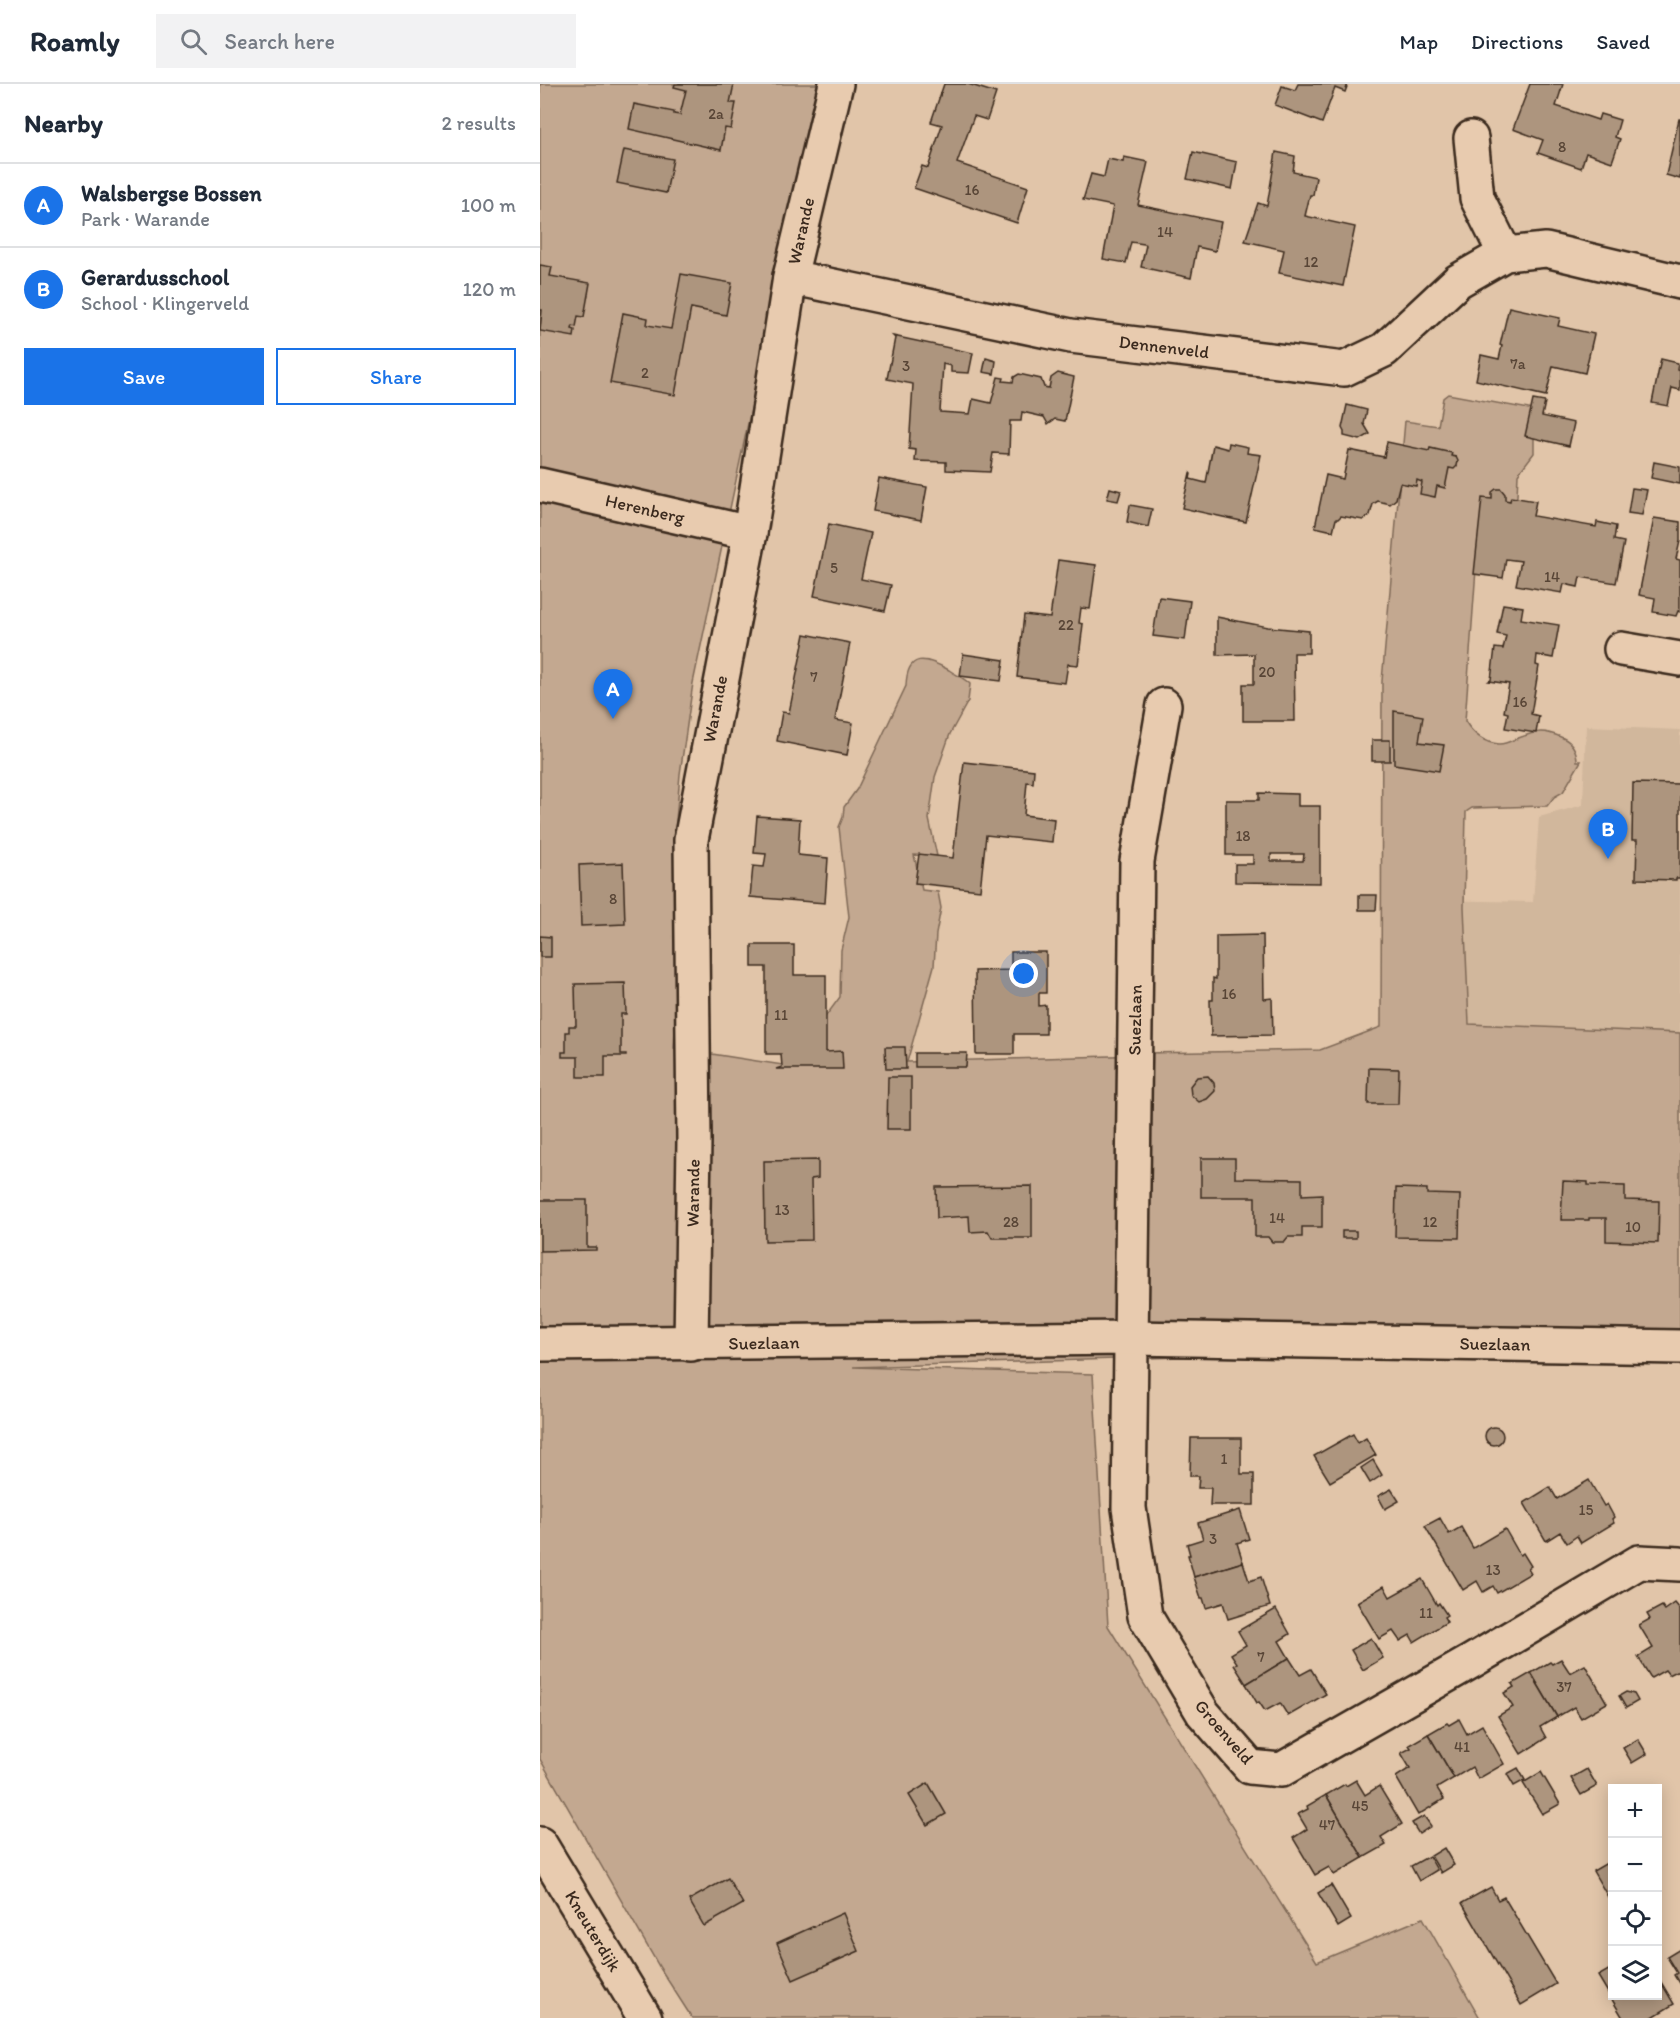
<!DOCTYPE html>
<meta charset="utf-8">
<style>
:root{--surface:#fff;--page:#f2f2f3;--text:#1f2937;--muted:#747a83;--line:#e0e1e3;--accent:#1a73e8}
body{margin:0;font-family:Itim,sans-serif;background:var(--page);color:var(--text)}
.controls{position:absolute;right:18px;bottom:18px;display:grid;overflow:hidden;border-radius:0px;box-shadow:0 3px 15px #0003}
.controls button{width:54px;height:54px;display:grid;place-items:center;padding:0;border:0;border-bottom:2px solid var(--line);background:var(--surface);color:var(--text);font:30px sans-serif}
.you{position:absolute;left:484px;top:890px;width:21px;height:21px;margin:-15px;border:4px solid #fff;border-radius:50%;background:#1a73e8;box-shadow:0 0 0 9px #1a73e833}
.badge{display:grid;place-items:center;width:39px;height:39px;border-radius:50%;background:var(--accent);color:#fff;font-size:20px;font-weight:700}
.pin{position:absolute;translate:-50% -50px;filter:drop-shadow(0 2px 3px #0008)}
.pin::after{content:'';position:absolute;top:32px;width:21px;height:18px;background:inherit;clip-path:polygon(0 0,100% 0,50% 100%)}
.list{margin:0;padding:0;list-style:none}
h2{display:flex;justify-content:space-between;align-items:center;height:78px;margin:0;padding:0 24px;font-size:26px}
h2 small{font-size:20px;font-weight:400;color:var(--muted)}
.list li{display:grid;grid-template-columns:39px 1fr auto;gap:18px;align-items:center;box-sizing:border-box;height:84px;padding:0 24px;border-top:2px solid var(--line)}
.list b{display:block;font-size:22px;white-space:nowrap}
.list p{margin:0;font-size:20px;white-space:nowrap;color:var(--muted)}
.list em{font-size:20px;font-style:normal;color:var(--muted)}
.actions{display:flex;gap:12px;padding:18px 24px}
.actions a{flex:1;padding:14px 0;border:2px solid var(--accent);border-radius:0px;text-align:center;font-size:21px;color:var(--accent)}
.actions .main{background:var(--accent);color:#fff}
.icon{flex:none;width:33px;height:33px;fill:none;stroke:currentColor;stroke-width:2;stroke-linecap:round;stroke-linejoin:round}
.map{position:relative;flex:none;width:1140px;height:1934px;overflow:hidden}
header{display:flex;align-items:center;gap:36px;box-sizing:border-box;height:84px;padding:0 30px;background:var(--surface);border-bottom:2px solid var(--line)}
header strong{font-size:28px}
nav{display:flex;gap:33px;margin-inline-start:auto;font-size:21px}
.search{width:420px;height:54px;background:var(--page);display:flex;align-items:center;gap:15px;box-sizing:border-box;padding:0 21px;border-radius:0px;color:var(--muted);font-size:22px}
main{display:flex}
aside{flex:1;background:var(--surface)}
.map>svg:first-child{display:block}
.built{fill:#d1b79c}
.green{fill:#c3a890;stroke:#7f6957;stroke-width:1.5}
.building{fill:#ad957e;stroke:#3b2a1e;stroke-width:1.5;fill-rule:evenodd}
.lines{fill:none;stroke-linecap:round;stroke-linejoin:round}
.minor-casing{stroke:#3b2a1e;stroke-width:38}
.minor{stroke:#e8cbaf;stroke-width:33}
.labels{text-anchor:middle;dominant-baseline:central;stroke-width:5;stroke-linejoin:round;paint-order:stroke}
.number-label{font-size:15px;fill:#584536}
.street-label{font-size:18px;fill:#3b2a1e;stroke:#e8cbaf}
</style>
<header>
<strong>Roamly</strong>
<div class="search"><svg class="icon" aria-label="search" viewBox="0 0 24 24"><circle cx="10" cy="10" r="6"/><path d="M15 15l6 6"/></svg>Search here</div>
<nav><a>Map</a><a>Directions</a><a>Saved</a></nav>
</header>
<main>
<aside>
<h2>Nearby<small>2 results</small></h2>
<ul class="list">
<li><span class="badge">A</span><div><b>Walsbergse Bossen</b><p>Park · Warande</p></div><em>100 m</em></li>
<li><span class="badge">B</span><div><b>Gerardusschool</b><p>School · Klingerveld</p></div><em>120 m</em></li>
</ul>
<div class="actions"><a class="main">Save</a><a>Share</a></div>
</aside>
<div class="map">
<svg width="1140" height="1934" viewBox="0 0 1140 1934">
<rect width="100%" height="100%" fill="#e1c5a9"/>
<filter id="ink" filterUnits="userSpaceOnUse"><feTurbulence type="fractalNoise" baseFrequency=".0167" numOctaves="2"/><feDisplacementMap in="SourceGraphic" scale="12" xChannelSelector="R" yChannelSelector="G"/><feConvolveMatrix kernelMatrix="1 2 1 2 8 2 1 2 1" color-interpolation-filters="sRGB"/></filter>
<g filter="url(#ink)">
<polygon class="built" points="1046,642 1140,646 1140,952 889,949 893,816 993,818 999,733 1043,721"/>
<path class="green" d="M0,0H280L153,599L140,690L134,760L144,770L134,964L249,982L300,913L301,866L309,833L299,743L303,733L304,723L317,705L366,602C367,568 386,573 409,586C416,591 424,594 430,600L428,617L410,650L395,693L389,735L397,772L374,771L382,806L398,808L401,824L396,850L394,882L367,978L604,971L605,969L780,966L841,943L842,597L865,337L898,342L903,314L908,310L994,326V369L978,390L977,412L936,485L925,637C933,650 943,659 959,660C964,660 969,658 973,656C996,648 1000,644 1023,654C1032,658 1037,667 1037,677H1041L1023,708L1014,713L1007,722L932,724L926,728L924,823L929,940L1140,949V1258L313,1283L553,1290L568,1542L777,1878L883,1834L940,1934H152L120,1884L0,1675Z"/>
<g class="building">
<polygon points="135,0 194,0 190,19 196,19 191,45 185,44 181,66 89,45 94,20 134,28 134,30 140,31 146,6 134,3"/>
<polygon points="404,0 428,0 456,9 447,36 434,32 417,79 488,103 477,139 374,104 382,82 388,84 402,41 391,38"/>
<polygon points="758,0 808,0 805,8 795,4 782,39 735,21 742,2 755,6"/>
<polygon points="990,0 1023,0 1016,22 1058,36 1060,30 1080,36 1075,53 1080,55 1072,78 1046,69 1041,84 998,69 1003,56 973,45"/>
<polygon points="1139,35 1140,35 1140,95 1126,91"/>
<polygon points="84,66 133,75 126,109 77,99"/>
<polygon points="653,68 697,78 692,105 647,95"/>
<polygon points="736,68 755,72 753,88 776,93 773,111 770,111 765,132 815,143 803,202 739,189 744,166 705,157 718,119 727,122"/>
<polygon points="584,73 608,78 598,121 681,138 675,167 657,163 651,194 601,183 606,161 604,160 591,158 586,179 563,175 573,122 543,116 551,90 564,93 568,75 583,78"/>
<polygon points="0,181 12,183 10,192 50,199 44,233 38,232 36,243 33,242 32,245 35,246 34,253 0,247 2,226 0,226"/>
<polygon points="141,190 192,199 186,231 151,224 135,311 70,299 83,229 108,234 107,241 131,245"/>
<polygon points="969,223 1020,234 1018,242 1054,250 1045,289 1013,282 1006,312 936,296 941,271 959,275 962,262 960,261"/>
<polygon points="353,252 433,269 429,289 411,288 411,282 403,280 400,328 430,330 433,315 451,319 458,293 464,294 463,297 473,298 474,293 479,290 501,295 504,303 509,304 511,294 518,289 534,293 525,337 515,335 508,340 504,333 482,328 481,337 470,337 469,370 453,369 450,388 406,386 406,378 375,377 376,366 369,365 373,300 347,295 355,254"/>
<polygon points="446,274 456,277 454,290 443,288"/>
<polygon points="1121,275 1138,279 1137,285 1140,286 1140,306 1132,304 1128,322 1112,319"/>
<polygon points="993,316 1005,318 1002,332 1034,339 1029,362 985,352"/>
<polygon points="807,321 827,326 824,340 830,350 820,356 804,352 804,348 802,344"/>
<polygon points="847,358 889,367 890,364 912,369 911,372 916,373 918,377 917,382 914,385 909,384 905,404 897,402 895,413 880,410 882,398 877,396 876,402 860,399 856,415 850,420 838,417 833,420 830,431 823,436 801,432 798,435 796,435 793,447 775,443 786,391 803,395 809,366 844,373"/>
<polygon points="689,359 708,363 707,369 721,371 706,438 642,424 650,389 651,390 650,395 666,399 673,361 688,365"/>
<polygon points="1114,378 1140,383 1140,400 1111,394"/>
<polygon points="339,394 387,403 381,436 333,427"/>
<polygon points="570,404 581,407 578,417 567,415"/>
<polygon points="1092,404 1107,406 1102,431 1088,429"/>
<polygon points="956,405 961,405 965,410 965,416 970,417 971,413 996,417 993,432 1056,443 1057,438 1076,442 1074,456 1084,458 1076,499 1040,493 1038,503 1024,500 1022,509 976,501 981,477 966,475 963,494 934,490 942,414 952,415 952,408"/>
<polygon points="590,421 612,425 608,443 587,438"/>
<polygon points="1114,434 1140,438 1140,457 1136,475 1140,476 1140,528 1138,527 1136,532 1113,528 1115,514 1099,511"/>
<polygon points="289,440 331,449 321,495 351,501 345,527 274,512"/>
<polygon points="518,476 556,481 550,525 541,524 539,539 543,540 538,581 528,580 525,599 477,593 484,531 510,534"/>
<polygon points="619,513 650,517 645,556 613,552"/>
<polygon points="963,520 983,523 981,535 1019,541 1013,574 997,571 996,581 999,582 991,630 999,632 996,649 965,644 968,629 964,628 969,600 949,597 951,596 955,564 963,565 966,552 957,550"/>
<polygon points="677,533 728,543 769,547 769,569 754,569 755,637 703,637 703,600 714,600 714,570 677,571"/>
<polygon points="265,550 310,559 295,636 313,639 307,671 237,657 242,628 249,629"/>
<polygon points="423,570 464,576 461,597 420,592"/>
<polygon points="854,627 883,632 879,658 904,661 899,687 854,680"/>
<rect x="832" y="656" width="18" height="21"/>
<polygon points="424,678 494,686 493,699 487,698 484,731 514,735 512,758 446,751 440,806 375,799 379,770 413,774"/>
<polygon points="1093,699 1140,700 1140,794 1136,794 1136,796 1096,795 1097,756 1092,756"/>
<path d="M719,709L758,710V722H780V799L695,798V780H713V771H686V716H719ZM731,770H764L763,777H731Z"/>
<polygon points="217,732 260,735 258,771 288,774 285,819 210,813 213,782 224,783 226,770 214,769"/>
<polygon points="83,779 85,840 41,842 39,781"/>
<polygon points="819,811 837,811 836,826 819,826"/>
<polygon points="723,851 724,915 732,914 733,951 671,952 670,916 673,916 673,894 676,895 676,852"/>
<polygon points="0,852 11,853 11,873 0,873"/>
<polygon points="212,861 254,861 254,891 286,891 286,968 302,967 303,985 236,985 242,983 241,970 226,970 226,883 212,883"/>
<polygon points="471,868 506,868 506,909 499,909 499,922 506,921 506,950 474,950 474,970 436,970 435,887 471,886"/>
<polygon points="85,899 86,930 81,930 81,970 86,970 86,972 65,972 65,993 38,993 38,973 22,973 22,968 26,968 26,948 29,948 29,942 36,942 35,900"/>
<polygon points="345,963 365,963 366,985 346,985"/>
<polygon points="375,969 427,969 426,983 375,983"/>
<polygon points="829,984 859,985 858,1020 828,1020"/>
<polygon points="668,992 674,999 675,1007 667,1015 659,1018 651,1011 650,1002 657,993"/>
<polygon points="348,993 371,993 371,1045 347,1045"/>
<polygon points="661,1074 695,1074 695,1094 762,1095 762,1111 782,1110 782,1143 762,1143 762,1153 748,1153 744,1158 732,1158 728,1153 715,1153 715,1113 661,1113"/>
<polygon points="278,1076 278,1094 271,1095 272,1156 225,1157 224,1077"/>
<polygon points="1023,1097 1048,1098 1048,1101 1085,1102 1085,1116 1119,1117 1118,1159 1066,1157 1066,1134 1049,1134 1049,1136 1021,1136"/>
<polygon points="492,1102 492,1154 452,1154 448,1147 430,1148 429,1132 397,1134 396,1103"/>
<polygon points="856,1104 887,1105 887,1110 920,1111 919,1154 855,1153"/>
<polygon points="0,1116 47,1116 47,1163 56,1163 56,1166 0,1167"/>
<rect x="802" y="1147" width="14" height="7"/>
<circle cx="954" cy="1352" r="9"/>
<polygon points="813,1350 818,1359 826,1354 836,1371 790,1398 774,1372"/>
<polygon points="651,1354 701,1354 701,1390 714,1390 714,1421 670,1421 671,1404 658,1404 659,1392 650,1392"/>
<polygon points="833,1376 842,1391 830,1399 821,1384"/>
<polygon points="1049,1396 1064,1422 1067,1420 1074,1433 1072,1435 1074,1439 1041,1459 1037,1452 1027,1459 1020,1448 1006,1457 984,1419 1010,1403 1017,1415"/>
<polygon points="851,1405 859,1417 845,1425 838,1412"/>
<polygon points="700,1426 709,1455 697,1459 703,1478 654,1493 648,1471 650,1471 647,1460 663,1455 658,1439"/>
<polygon points="900,1434 909,1450 921,1443 933,1464 965,1445 980,1471 983,1469 991,1482 988,1484 991,1489 957,1509 953,1502 943,1508 937,1497 923,1506 885,1442"/>
<polygon points="703,1478 709,1497 721,1493 730,1522 688,1535 683,1519 666,1524 663,1514 661,1514 654,1493"/>
<polygon points="882,1495 897,1521 899,1519 907,1531 904,1533 907,1538 874,1558 870,1551 860,1557 853,1547 839,1555 817,1518 844,1502 850,1513"/>
<polygon points="1135,1519 1140,1525 1140,1588 1139,1586 1129,1591 1125,1586 1111,1594 1098,1573 1113,1564 1099,1541 1110,1535 1107,1530 1122,1522 1125,1526"/>
<polygon points="736,1525 750,1550 739,1557 749,1574 706,1600 694,1581 697,1579 691,1570 706,1561 698,1547"/>
<polygon points="831,1554 843,1574 823,1586 811,1566"/>
<polygon points="749,1574 760,1591 771,1585 786,1610 748,1632 740,1619 725,1627 719,1618 717,1619 706,1600"/>
<polygon points="1021,1575 1030,1589 1045,1581 1067,1619 1041,1634 1034,1623 1017,1633 991,1589 1010,1578 1012,1580"/>
<polygon points="991,1589 1017,1633 1000,1643 1006,1654 981,1670 958,1632 973,1623 964,1609 974,1603 972,1600"/>
<polygon points="1086,1608 1094,1610 1098,1617 1086,1624 1079,1612"/>
<polygon points="919,1635 927,1650 942,1641 964,1680 938,1695 932,1683 914,1694 888,1650 907,1639 909,1641"/>
<polygon points="888,1650 914,1694 897,1704 904,1715 878,1731 856,1693 870,1684 861,1669 871,1664 869,1661"/>
<polygon points="1098,1655 1107,1670 1092,1679 1083,1664"/>
<polygon points="978,1684 985,1696 974,1702 967,1690"/>
<polygon points="1047,1685 1057,1702 1041,1711 1031,1694"/>
<polygon points="1001,1688 1020,1720 1002,1730 983,1699"/>
<polygon points="816,1696 825,1711 839,1702 862,1740 841,1753 846,1761 823,1774 786,1711 805,1700 806,1702"/>
<polygon points="388,1699 406,1730 387,1741 369,1711"/>
<polygon points="786,1711 823,1774 794,1791 789,1783 775,1791 753,1754 767,1745 758,1730 768,1725 767,1722"/>
<polygon points="884,1732 891,1742 879,1750 872,1739"/>
<polygon points="904,1764 914,1781 901,1789 891,1772"/>
<polygon points="889,1772 897,1786 879,1797 871,1782"/>
<polygon points="1072,1776 1072,1810 1068,1813 1053,1787"/>
<polygon points="188,1794 203,1820 164,1842 149,1816"/>
<polygon points="791,1801 811,1835 798,1843 778,1809"/>
<polygon points="951,1803 958,1816 964,1813 1016,1900 981,1921 922,1819"/>
<polygon points="303,1829 319,1867 253,1896 237,1859"/>
<polygon points="1140,1865 1140,1901 1134,1891 1137,1889 1127,1873"/>
<polygon points="1072,1884 1072,1912 1118,1912 1118,1893 1134,1920 1111,1934 1083,1934 1058,1892"/>
</g>
<g class="lines">
<defs>
<g id="minor">
<polyline points="931,54 937,114 965,170"/>
<polyline points="250,193 531,252 804,285 844,266 918,197 965,170 1006,166 1140,198"/>
<polyline points="0,401 210,449"/>
<polyline points="1081,565 1140,575"/>
<polyline points="624,621 597,777 589,1424 605,1532 663,1629 710,1683 741,1686 932,1577 1099,1478 1140,1480"/>
<polyline points="0,1260 591,1254 1140,1263"/>
<polyline points="151,1260 154,1056 151,756 210,449 250,193 296,0"/>
<polyline points="0,1760 105,1934"/>
</g>
</defs>
<use href="#minor" class="minor-casing"/>
<use href="#minor" class="minor"/>
</g>
</g>
<g class="labels">
<g class="number-label">
<text x="176" y="30">2a</text>
<text x="1022" y="63">8</text>
<text x="432" y="106">16</text>
<text x="625" y="148">14</text>
<text x="771" y="178">12</text>
<text x="978" y="280">7a</text>
<text x="366" y="282">3</text>
<text x="105" y="289">2</text>
<text x="294" y="484">5</text>
<text x="1012" y="493">14</text>
<text x="526" y="541">22</text>
<text x="727" y="588">20</text>
<text x="274" y="593">7</text>
<text x="980" y="618">16</text>
<text x="703" y="752">18</text>
<text x="73" y="815">8</text>
<text x="689" y="910">16</text>
<text x="241" y="931">11</text>
<text x="242" y="1126">13</text>
<text x="737" y="1134">14</text>
<text x="471" y="1138">28</text>
<text x="890" y="1138">12</text>
<text x="1093" y="1143">10</text>
<text x="684" y="1375">1</text>
<text x="1046" y="1426">15</text>
<text x="673" y="1455">3</text>
<text x="953" y="1486">13</text>
<text x="886" y="1529">11</text>
<text x="721" y="1573">7</text>
<text x="1024" y="1603">37</text>
<text x="922" y="1663">41</text>
<text x="820" y="1722">45</text>
<text x="787" y="1741">47</text>
</g>
<g class="street-label">
<text transform="translate(261 147) rotate(-77)">Warande</text>
<text transform="translate(624 263) rotate(7)">Dennenveld</text>
<text transform="translate(105 425) rotate(13)">Herenberg</text>
<text transform="translate(175 625) rotate(-79)">Warande</text>
<text transform="translate(595 936) rotate(-89)">Suezlaan</text>
<text transform="translate(153 1109) rotate(-89)">Warande</text>
<text transform="translate(224 1259) rotate(-1)">Suezlaan</text>
<text transform="translate(955 1260) rotate(1)">Suezlaan</text>
<text transform="translate(684 1648) rotate(49)">Groenveld</text>
<text transform="translate(53 1847) rotate(59)">Kneuterdijk</text>
</g>
</g>
</svg>
<div class="controls">
<button>+</button>
<button>−</button>
<button><svg class="icon" aria-label="locate" viewBox="0 0 24 24"><circle cx="12" cy="12" r="6"/><path d="M12 2v4M12 18v4M2 12h4M18 12h4"/></svg></button>
<button><svg class="icon" aria-label="layers" viewBox="0 0 24 24"><path d="M12 4l9 5-9 5-9-5zM3 14l9 5 9-5"/></svg></button>
</div>
<div class="you"></div>
<div class="pin badge" style="left:73px;top:635px">A</div>
<div class="pin badge" style="left:1068px;top:775px">B</div>
</div>
</main>
